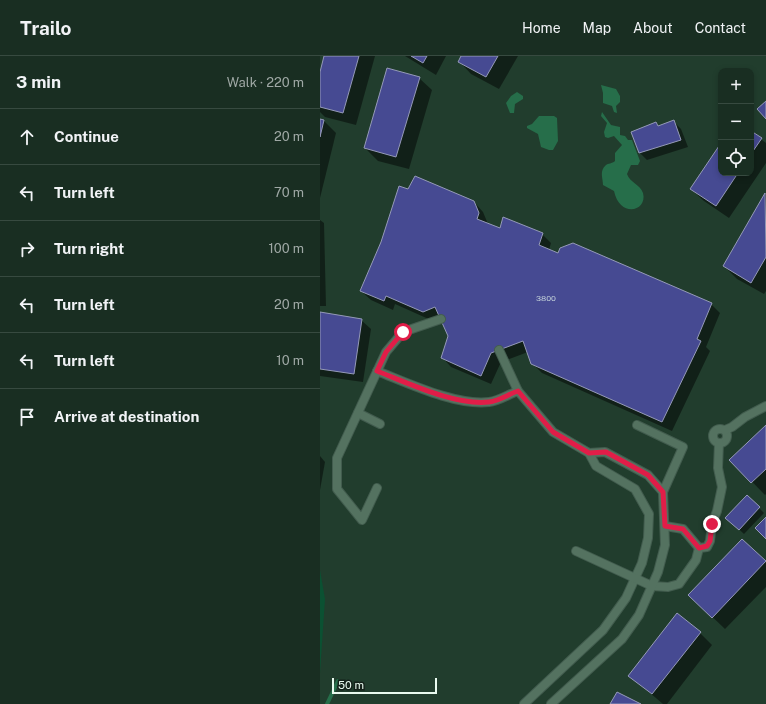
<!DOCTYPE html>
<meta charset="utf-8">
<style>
:root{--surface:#192e22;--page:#22362a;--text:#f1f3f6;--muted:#9fa8a5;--line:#374a40}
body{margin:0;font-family:"Public Sans",sans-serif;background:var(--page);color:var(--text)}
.controls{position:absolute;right:12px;top:12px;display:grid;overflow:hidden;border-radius:8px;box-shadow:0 2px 6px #0003}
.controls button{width:36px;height:36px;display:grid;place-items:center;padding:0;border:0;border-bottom:1px solid var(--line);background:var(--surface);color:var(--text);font:20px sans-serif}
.scale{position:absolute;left:12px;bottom:10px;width:105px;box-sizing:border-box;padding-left:4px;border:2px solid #e9faef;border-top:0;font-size:11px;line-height:14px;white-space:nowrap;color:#e9faef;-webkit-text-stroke:3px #15211a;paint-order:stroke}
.stop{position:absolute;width:12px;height:12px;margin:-9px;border:3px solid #e11d48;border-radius:50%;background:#fff}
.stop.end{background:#e11d48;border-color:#fff;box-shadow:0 1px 4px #0008}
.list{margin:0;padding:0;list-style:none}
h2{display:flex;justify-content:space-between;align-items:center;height:52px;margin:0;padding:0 16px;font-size:17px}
h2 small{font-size:13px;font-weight:400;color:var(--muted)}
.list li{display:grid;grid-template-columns:26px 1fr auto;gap:12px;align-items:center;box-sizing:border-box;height:56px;padding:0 16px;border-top:1px solid var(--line)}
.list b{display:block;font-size:15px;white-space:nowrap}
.list em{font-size:13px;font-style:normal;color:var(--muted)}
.icon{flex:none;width:22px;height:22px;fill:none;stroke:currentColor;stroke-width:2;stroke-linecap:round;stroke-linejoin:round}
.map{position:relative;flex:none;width:446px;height:648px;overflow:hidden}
header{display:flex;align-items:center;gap:24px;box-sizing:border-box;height:56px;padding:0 20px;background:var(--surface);border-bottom:1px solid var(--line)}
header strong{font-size:19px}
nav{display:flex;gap:22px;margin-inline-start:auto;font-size:14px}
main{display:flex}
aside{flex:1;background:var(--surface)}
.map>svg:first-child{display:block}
.green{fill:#0b5132}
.water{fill:#266e4a}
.shadow{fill:#0007}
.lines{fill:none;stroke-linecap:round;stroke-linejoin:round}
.stream{stroke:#266e4a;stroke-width:4}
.building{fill:#464a92;stroke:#959ab8}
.lane-casing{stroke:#425c4e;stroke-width:10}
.lane{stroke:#547260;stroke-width:8}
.route{stroke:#e11d48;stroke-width:5}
.labels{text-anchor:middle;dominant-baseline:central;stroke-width:3.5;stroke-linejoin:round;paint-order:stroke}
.number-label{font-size:8px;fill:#c0ced8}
</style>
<header>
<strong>Trailo</strong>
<nav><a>Home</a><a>Map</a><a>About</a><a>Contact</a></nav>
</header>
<main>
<aside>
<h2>3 min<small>Walk · 220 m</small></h2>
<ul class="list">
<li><svg class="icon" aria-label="ahead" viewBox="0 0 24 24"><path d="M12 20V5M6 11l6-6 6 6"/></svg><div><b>Continue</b></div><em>20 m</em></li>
<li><svg class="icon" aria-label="left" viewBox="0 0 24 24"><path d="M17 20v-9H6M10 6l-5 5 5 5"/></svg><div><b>Turn left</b></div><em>70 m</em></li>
<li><svg class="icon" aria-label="right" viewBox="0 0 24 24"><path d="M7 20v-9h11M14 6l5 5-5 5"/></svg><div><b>Turn right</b></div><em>100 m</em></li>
<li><svg class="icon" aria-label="left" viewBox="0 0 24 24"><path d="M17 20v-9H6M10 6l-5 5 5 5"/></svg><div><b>Turn left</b></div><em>20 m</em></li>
<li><svg class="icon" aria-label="left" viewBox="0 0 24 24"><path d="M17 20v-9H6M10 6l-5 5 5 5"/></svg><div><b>Turn left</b></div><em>10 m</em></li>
<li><svg class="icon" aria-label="arrive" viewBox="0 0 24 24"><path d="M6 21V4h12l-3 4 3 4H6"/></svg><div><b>Arrive at destination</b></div></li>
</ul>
</aside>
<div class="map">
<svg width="446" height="648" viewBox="0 0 446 648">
<rect width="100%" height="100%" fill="#213d2d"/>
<polygon class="green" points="0,514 5,543 0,617"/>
<g class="water">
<polygon points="281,29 296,33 300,40 300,46 296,50 297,57 294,56 292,50 283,47 283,37"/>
<polygon points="197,36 203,40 203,43 195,48 194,57 190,57 186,47 191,40"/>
<path d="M282,56L291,69L300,71V79L305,80L308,84H312L320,105L318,109H311L307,118C310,127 320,128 323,137C328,155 300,163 294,135L283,129C283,122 279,115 286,109C288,107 292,108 295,105V97L302,89L294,80L288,82L285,81L284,76L287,67L281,60Z"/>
<polygon points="219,60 234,60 237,62 238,85 233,94 229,94 221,91 218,78 207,72 207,70 212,68"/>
</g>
<g class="shadow">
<polygon points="5,0 55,0 36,69 5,61 0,56 0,19"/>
<polygon points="85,0 126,0 116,19"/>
<polygon points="142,0 198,0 179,33 151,18 139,5"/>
<polygon points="99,22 112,34 89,113 58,105 45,92"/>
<polygon points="0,64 4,65 16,77 0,142"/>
<polygon points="353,65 361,73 368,91 327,104 320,97 312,76 336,67 339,71"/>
<polygon points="431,76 446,87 446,107 409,162 384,145 371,133 401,89 401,117 431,117"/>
<polygon points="88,134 154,146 163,156 168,168 180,174 222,178 231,187 229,194 391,248 400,257 386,291 390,295 352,375 222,317 212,307 208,296 181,306 171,328 131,311 122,301 129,280 121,262 113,265 75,248 73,254 51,244 41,235 62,186"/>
<polygon points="446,138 446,235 444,238 417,223 404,210"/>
<polygon points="0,164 4,167 6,250 0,250"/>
<polygon points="0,257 41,264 51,273 43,326 0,320"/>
<polygon points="446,370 446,438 445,439 411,404"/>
<polygon points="0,400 5,406 0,434"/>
<polygon points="427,440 444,457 424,478 407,462"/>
<polygon points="422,484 446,507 446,531 405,573 382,551"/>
<polygon points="380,577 392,589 347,648 343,648 310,620"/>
</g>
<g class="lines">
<polyline class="stream" points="7,648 18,625"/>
</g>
<g class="building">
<polygon points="4,0 39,0 23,57 0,51 0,16"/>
<polygon points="91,0 107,0 103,7"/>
<polygon points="141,0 178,0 166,21 138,6"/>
<polygon points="67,12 100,21 76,101 44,92"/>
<polygon points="446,45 446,63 437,53"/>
<polygon points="0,63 4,64 0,81"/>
<polygon points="354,64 361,84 319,97 311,76 336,66 338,70"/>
<polygon points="431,75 442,82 431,98"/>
<polygon points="401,87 401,117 418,117 396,150 370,133"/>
<polygon points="95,120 154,145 159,157 157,163 180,172 183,161 223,177 219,189 238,197 240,192 253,187 392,247 377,283 381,285 342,366 211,308 203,285 171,297 161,320 121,302 128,280 115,251 103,256 66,240 64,245 40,235 61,186 79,130 88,133"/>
<polygon points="445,137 446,201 431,227 403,210"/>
<polygon points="0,256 42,263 34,318 0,313"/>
<polygon points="446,369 446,413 431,427 409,404"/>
<polygon points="427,439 440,451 419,474 405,462"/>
<polygon points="446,461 446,483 435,472"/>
<polygon points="422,483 446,505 392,562 368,539"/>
<polygon points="357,557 381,576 332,638 308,620"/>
<polygon points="297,636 321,648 290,648"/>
</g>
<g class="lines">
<defs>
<g id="lane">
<polyline points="179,294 198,335 233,376 269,397 276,410 315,433 329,458 328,482 322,507 306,542 283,574 204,648"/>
<path d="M57,315C88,327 136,350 169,346C179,345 189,338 198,335"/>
<polyline points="38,357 60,368"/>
<polyline points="317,369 363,391 343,436"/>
<circle cx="400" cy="380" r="7"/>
<polyline points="405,374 412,371 425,361 446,350"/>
<polyline points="57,432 42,464 17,433 17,402 66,296 83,276 121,263"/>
<polyline points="345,470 363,473 379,492 387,491 390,485 392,468 397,455 402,431 398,412 399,387"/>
<polyline points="256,495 332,530 348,531 359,528 376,504 379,492"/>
<polyline points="231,648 302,583 319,559 338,516 345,489 343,436 328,419 285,396 269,397"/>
</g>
</defs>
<use href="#lane" class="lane-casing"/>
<use href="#lane" class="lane"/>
</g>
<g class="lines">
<path class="route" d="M83,276L66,296L57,315C88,327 136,350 169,346C179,345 189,338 198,335L233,376L269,397L286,396L328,419L343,436L345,470L363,473L379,492L387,490L390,485L392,468"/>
</g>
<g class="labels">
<g class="number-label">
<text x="226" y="242">3800</text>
</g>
</g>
</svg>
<div class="controls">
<button>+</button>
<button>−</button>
<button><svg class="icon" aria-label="locate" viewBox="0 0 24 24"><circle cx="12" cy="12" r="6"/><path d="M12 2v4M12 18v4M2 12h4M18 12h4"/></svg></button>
</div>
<div class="scale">50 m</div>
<div class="stop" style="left:83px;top:276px"></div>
<div class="stop end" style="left:392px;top:468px"></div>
</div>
</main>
